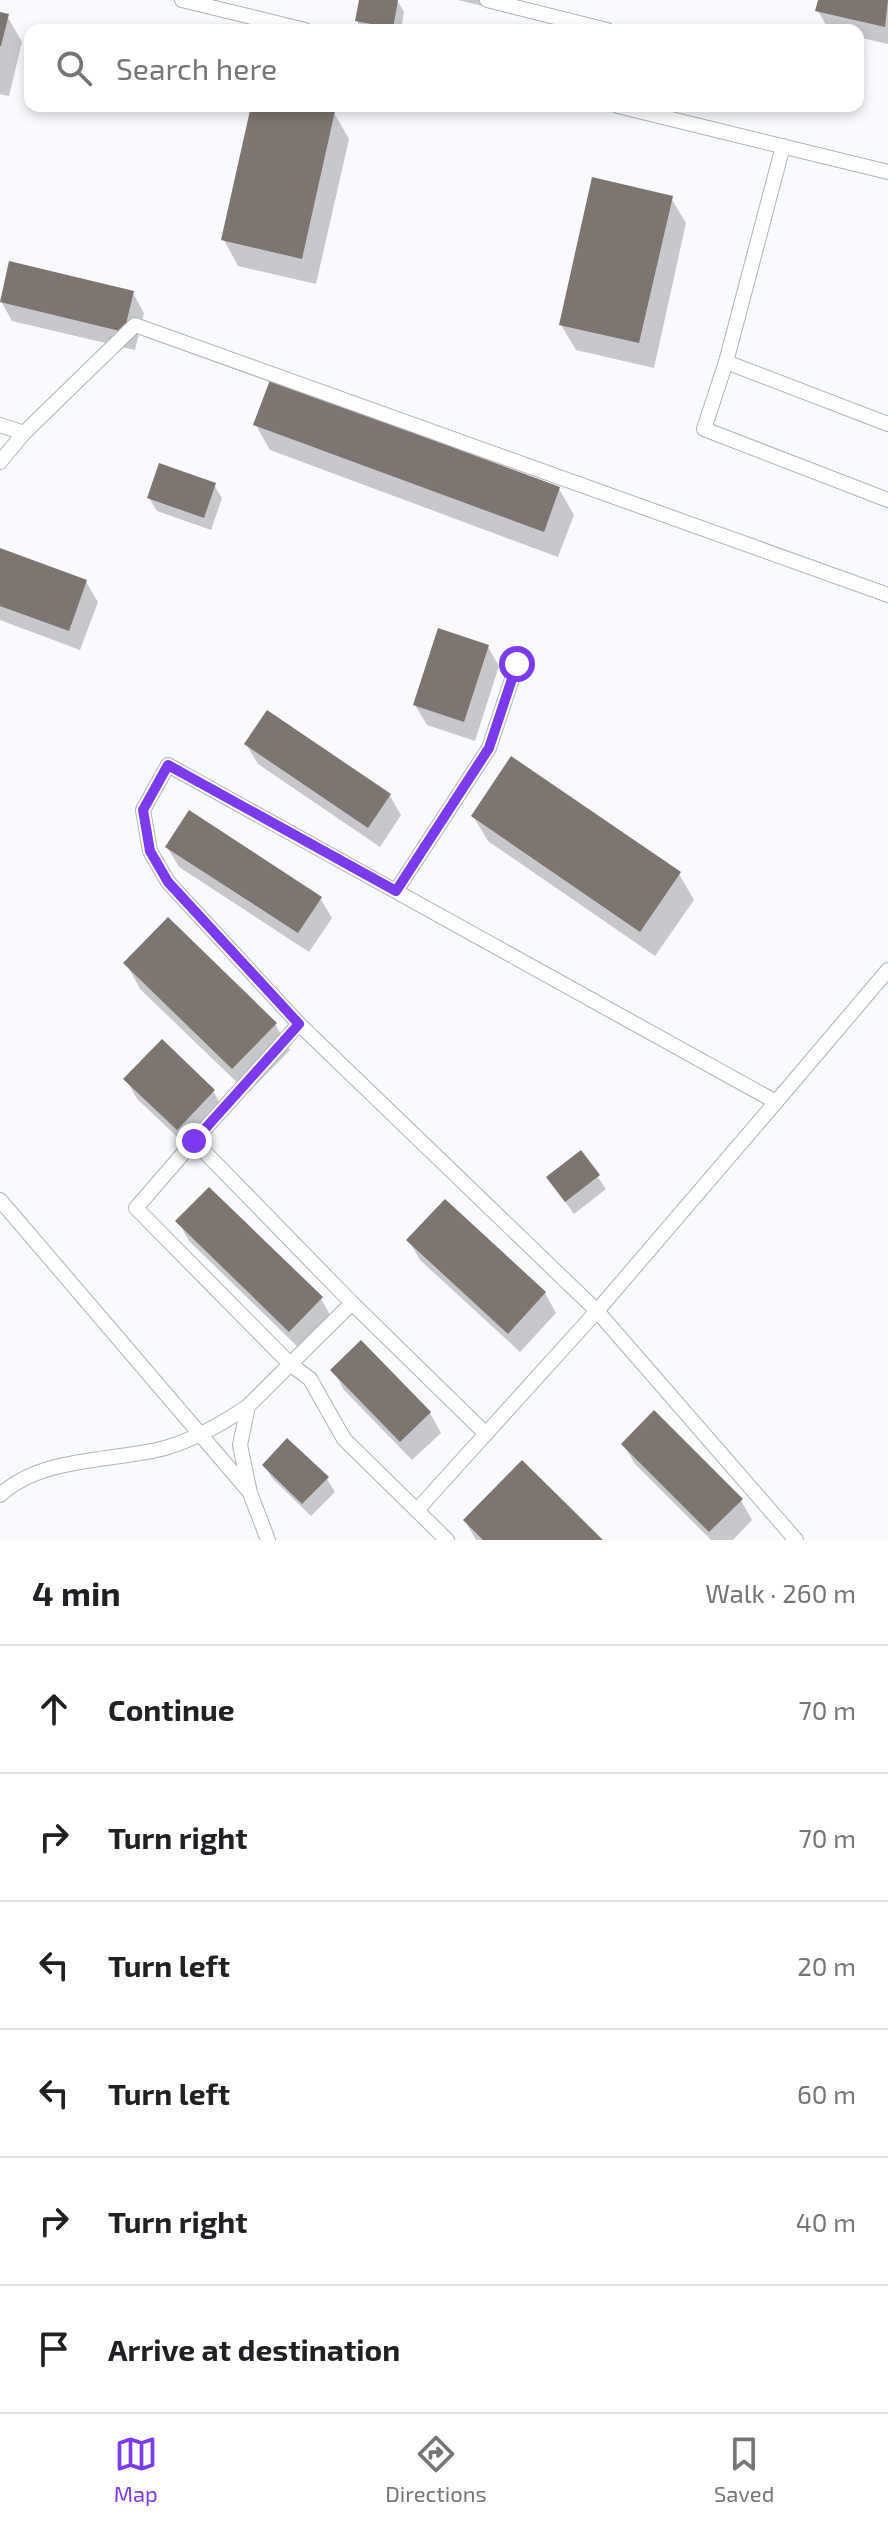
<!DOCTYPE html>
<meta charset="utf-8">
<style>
:root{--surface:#fff;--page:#f2f2f2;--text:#202124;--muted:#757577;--line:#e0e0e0;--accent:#7c3aed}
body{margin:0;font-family:"Exo 2",sans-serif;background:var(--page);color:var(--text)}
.stop{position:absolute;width:24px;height:24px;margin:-18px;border:6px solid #7c3aed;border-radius:50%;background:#fff}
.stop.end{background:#7c3aed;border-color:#fff;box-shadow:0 2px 8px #0008}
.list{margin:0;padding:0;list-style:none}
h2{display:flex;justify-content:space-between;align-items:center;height:104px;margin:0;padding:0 32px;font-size:34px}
h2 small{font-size:26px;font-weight:400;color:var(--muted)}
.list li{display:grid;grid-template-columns:52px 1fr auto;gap:24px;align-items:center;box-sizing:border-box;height:128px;padding:0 32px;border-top:2px solid var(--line)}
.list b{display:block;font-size:30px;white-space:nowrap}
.list em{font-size:26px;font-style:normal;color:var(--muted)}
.icon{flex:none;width:44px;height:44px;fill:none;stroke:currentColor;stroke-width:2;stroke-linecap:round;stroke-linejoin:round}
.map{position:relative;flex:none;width:888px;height:1540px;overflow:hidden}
.search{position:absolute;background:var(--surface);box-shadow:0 4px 12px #0003;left:24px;right:24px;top:24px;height:88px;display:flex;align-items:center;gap:20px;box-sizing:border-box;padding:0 28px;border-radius:16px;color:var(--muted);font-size:30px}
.sheet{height:872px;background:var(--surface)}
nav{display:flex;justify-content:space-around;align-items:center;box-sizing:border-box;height:112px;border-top:2px solid var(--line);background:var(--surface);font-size:22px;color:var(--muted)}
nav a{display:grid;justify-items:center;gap:4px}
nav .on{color:var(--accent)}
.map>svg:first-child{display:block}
.shadow{fill:#0003}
.building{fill:#7d7570}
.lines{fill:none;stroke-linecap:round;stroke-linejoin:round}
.lane-casing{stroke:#adb3bb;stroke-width:16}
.lane{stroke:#fff;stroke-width:14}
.route{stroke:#7c3aed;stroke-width:10}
</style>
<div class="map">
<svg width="888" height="1540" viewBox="0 0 888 1540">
<rect width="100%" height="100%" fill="#f8fafe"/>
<g class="shadow">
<polygon points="361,0 397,0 404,12 401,30 362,30 357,21"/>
<polygon points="458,0 488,0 487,7"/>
<polygon points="820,0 888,0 888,44 858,37 858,30 829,30 818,11"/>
<polygon points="0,14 7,16 22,42 9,96 0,94"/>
<polygon points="254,106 304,106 334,113 349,139 316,284 238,266 224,240"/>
<polygon points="671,198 686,223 654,368 576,350 561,325"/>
<polygon points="133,293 144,313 135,350 12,321 1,301"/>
<polygon points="255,424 559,489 574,515 558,557 270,450"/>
<polygon points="214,485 222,498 211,530 157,511 149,498"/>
<polygon points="0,552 86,582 98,602 80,650 0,620"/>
<polygon points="488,647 499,666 475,741 427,725 415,705"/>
<polygon points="246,744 390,796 401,815 380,847 258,764"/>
<polygon points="473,816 679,874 694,900 655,956 488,841"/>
<polygon points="167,847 320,898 332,918 309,952 179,867"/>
<polygon points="126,963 275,1024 290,1050 248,1093 140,989"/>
<polygon points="126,1079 213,1091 225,1111 189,1148 137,1099"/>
<polygon points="581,1153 606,1189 574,1214 548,1178"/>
<polygon points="178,1221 321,1299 332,1318 301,1350 189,1241"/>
<polygon points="409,1241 545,1293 556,1313 520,1352 420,1260"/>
<polygon points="333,1370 430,1413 441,1433 412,1460 344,1390"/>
<polygon points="623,1444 741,1501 752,1520 733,1540 711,1540 635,1464"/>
<polygon points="264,1465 327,1479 335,1492 311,1516 272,1478"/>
<polygon points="465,1521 600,1540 476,1540"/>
</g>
<g class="building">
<polygon points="359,0 398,0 393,28 355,21"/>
<polygon points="818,0 888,0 885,27 815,11"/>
<polygon points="0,12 9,14 1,46 0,46"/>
<polygon points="251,106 314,106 335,111 302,259 221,240"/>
<polygon points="592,177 673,196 639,343 559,325"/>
<polygon points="9,261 134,291 124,332 0,302"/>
<polygon points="270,380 560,487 544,532 253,425"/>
<polygon points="159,463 216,483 204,518 147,498"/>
<polygon points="0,548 87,580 69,631 0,606"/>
<polygon points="438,628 489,645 464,722 413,705"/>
<polygon points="267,710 391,794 368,828 244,744"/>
<polygon points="511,756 681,872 640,932 471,816"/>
<polygon points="189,810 322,897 298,933 165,847"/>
<polygon points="168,917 277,1023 232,1069 123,963"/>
<polygon points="162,1039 215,1090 177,1130 123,1079"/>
<polygon points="581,1150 600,1175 565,1202 546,1177"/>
<polygon points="209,1187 323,1297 289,1332 175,1221"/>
<polygon points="445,1199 546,1292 508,1334 406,1240"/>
<polygon points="361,1340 431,1412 400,1442 330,1370"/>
<polygon points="654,1410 743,1499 709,1532 621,1444"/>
<polygon points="287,1438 329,1477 302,1504 262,1465"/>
<polygon points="522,1460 603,1540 483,1540 463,1520"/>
</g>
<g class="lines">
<defs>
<g id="lane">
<polyline points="182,0 305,30"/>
<polyline points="487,0 607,30"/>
<polyline points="618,106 888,172"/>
<polyline points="783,146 726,362 888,424"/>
<polyline points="726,362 704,429 888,500"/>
<polyline points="0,425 24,433"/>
<polyline points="0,462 24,433 135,325 888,595"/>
<polyline points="396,891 489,748 517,664"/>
<polyline points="299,1024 194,1141 352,1303"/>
<polyline points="194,1141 136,1208 290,1364 310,1379 344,1439 447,1540"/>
<polyline points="0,1200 247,1489"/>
<path d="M0,1495C43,1456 111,1462 165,1448C196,1439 222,1424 248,1406"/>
<polyline points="417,1510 597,1311 776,1102"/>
<polyline points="268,1540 250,1493 240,1445 248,1406 352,1303 486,1434"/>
<polyline points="796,1540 597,1311 299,1024 168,882 150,851 143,810 168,765 776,1102 888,970"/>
</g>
</defs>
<use href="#lane" class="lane-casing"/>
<use href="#lane" class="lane"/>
</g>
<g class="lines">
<polyline class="route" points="194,1141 299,1024 168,882 150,851 143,810 168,765 396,891 489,748 517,664"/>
</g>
</svg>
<div class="stop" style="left:517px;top:664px"></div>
<div class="stop end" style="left:194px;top:1141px"></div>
<div class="search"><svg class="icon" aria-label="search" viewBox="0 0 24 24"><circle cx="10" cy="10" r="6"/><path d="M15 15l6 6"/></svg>Search here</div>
</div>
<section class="sheet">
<h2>4 min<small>Walk · 260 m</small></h2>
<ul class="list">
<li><svg class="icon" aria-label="ahead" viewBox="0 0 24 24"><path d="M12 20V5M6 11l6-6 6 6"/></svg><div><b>Continue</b></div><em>70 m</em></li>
<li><svg class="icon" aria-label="right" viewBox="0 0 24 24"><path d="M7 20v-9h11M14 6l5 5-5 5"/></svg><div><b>Turn right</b></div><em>70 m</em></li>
<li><svg class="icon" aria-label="left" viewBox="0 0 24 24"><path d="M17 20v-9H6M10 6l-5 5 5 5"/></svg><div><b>Turn left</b></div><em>20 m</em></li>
<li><svg class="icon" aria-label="left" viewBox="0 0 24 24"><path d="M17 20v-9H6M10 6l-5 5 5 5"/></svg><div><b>Turn left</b></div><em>60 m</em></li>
<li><svg class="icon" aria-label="right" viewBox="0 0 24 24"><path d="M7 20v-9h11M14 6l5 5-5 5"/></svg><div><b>Turn right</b></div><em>40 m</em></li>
<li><svg class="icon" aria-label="arrive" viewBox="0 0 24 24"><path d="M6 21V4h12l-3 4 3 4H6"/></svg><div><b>Arrive at destination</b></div></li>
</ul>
</section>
<nav>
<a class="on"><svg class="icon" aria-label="map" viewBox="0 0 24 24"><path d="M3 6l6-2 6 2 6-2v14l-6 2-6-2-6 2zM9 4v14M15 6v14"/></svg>Map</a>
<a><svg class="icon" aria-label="directions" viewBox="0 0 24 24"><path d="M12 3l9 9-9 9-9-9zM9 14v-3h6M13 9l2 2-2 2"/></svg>Directions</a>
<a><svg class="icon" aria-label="saved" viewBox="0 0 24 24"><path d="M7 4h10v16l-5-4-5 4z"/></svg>Saved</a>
</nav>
